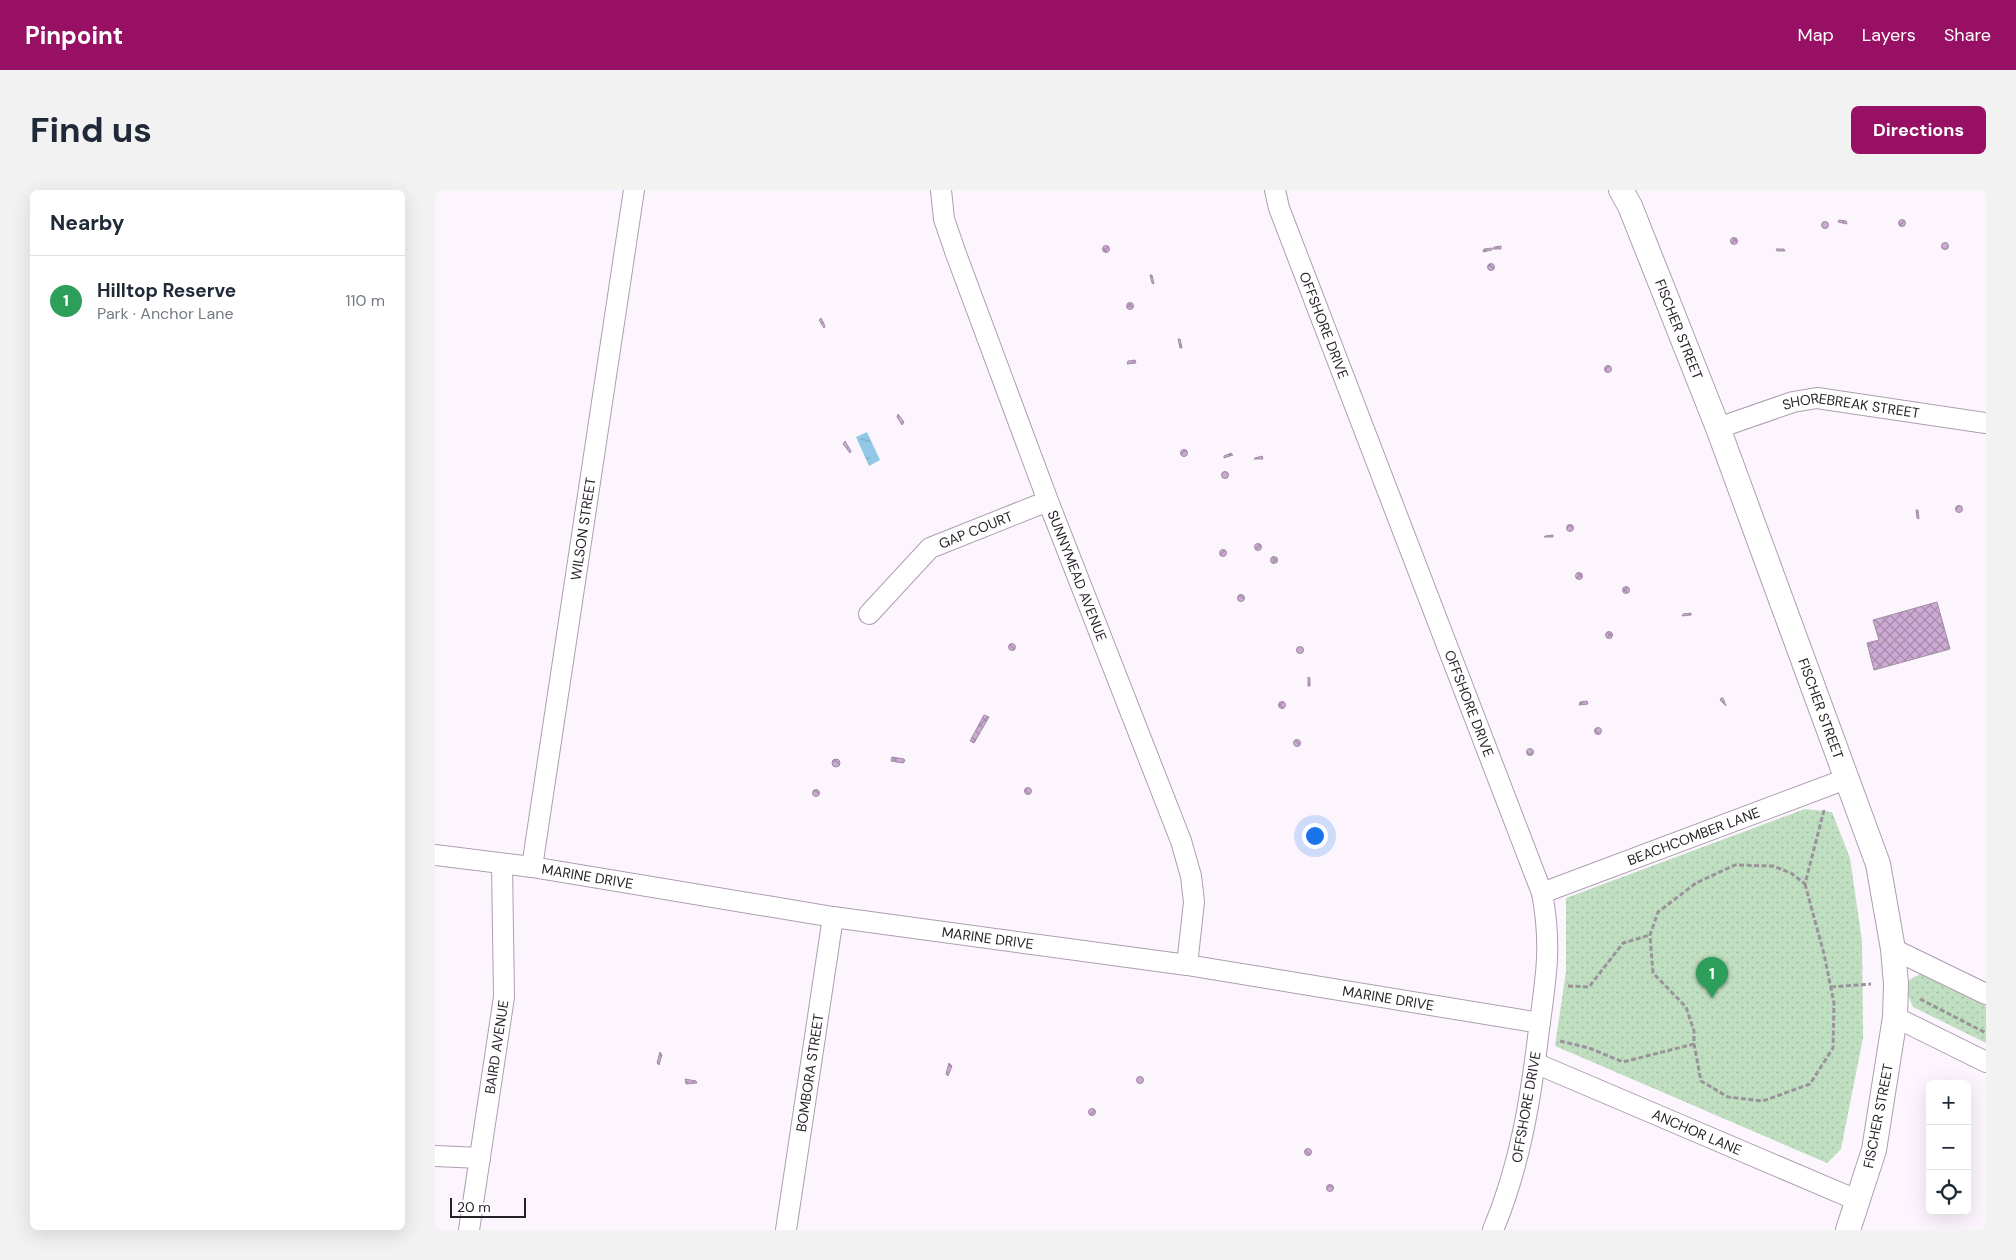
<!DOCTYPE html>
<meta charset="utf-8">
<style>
:root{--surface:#fff;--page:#f2f2f3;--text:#1f2937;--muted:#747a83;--line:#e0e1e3;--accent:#981064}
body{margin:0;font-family:"DM Sans",sans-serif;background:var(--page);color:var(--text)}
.controls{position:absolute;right:15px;bottom:15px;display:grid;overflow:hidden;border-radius:8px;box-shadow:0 5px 20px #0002}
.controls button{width:45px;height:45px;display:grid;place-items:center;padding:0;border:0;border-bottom:1px solid var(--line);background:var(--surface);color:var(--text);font:25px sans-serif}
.scale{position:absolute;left:15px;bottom:12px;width:76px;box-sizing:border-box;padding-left:5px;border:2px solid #251f26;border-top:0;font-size:14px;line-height:18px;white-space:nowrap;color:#251f26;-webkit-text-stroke:4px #fff;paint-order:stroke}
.you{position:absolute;left:879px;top:645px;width:18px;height:18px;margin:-12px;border:4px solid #fff;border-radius:50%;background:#1a73e8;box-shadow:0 0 0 8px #1a73e833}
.badge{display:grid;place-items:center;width:32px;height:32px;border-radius:50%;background:var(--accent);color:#fff;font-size:16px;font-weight:700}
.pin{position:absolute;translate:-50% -41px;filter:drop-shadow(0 1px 2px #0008)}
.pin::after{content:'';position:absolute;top:26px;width:18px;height:15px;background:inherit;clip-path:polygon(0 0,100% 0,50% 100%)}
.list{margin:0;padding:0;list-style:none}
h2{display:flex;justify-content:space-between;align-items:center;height:65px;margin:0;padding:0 20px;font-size:21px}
h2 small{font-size:16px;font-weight:400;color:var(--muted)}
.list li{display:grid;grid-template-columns:32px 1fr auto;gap:15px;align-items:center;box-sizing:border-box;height:90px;padding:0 20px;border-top:1px solid var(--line)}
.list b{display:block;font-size:19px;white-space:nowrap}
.list p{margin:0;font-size:16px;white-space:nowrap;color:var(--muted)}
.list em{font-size:16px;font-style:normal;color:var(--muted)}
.icon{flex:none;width:28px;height:28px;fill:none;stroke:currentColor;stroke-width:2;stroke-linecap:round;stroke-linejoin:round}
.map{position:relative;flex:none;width:1551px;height:1040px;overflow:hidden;border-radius:8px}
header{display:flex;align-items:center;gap:30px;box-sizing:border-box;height:70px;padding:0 25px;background:var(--accent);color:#fff}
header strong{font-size:24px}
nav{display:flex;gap:28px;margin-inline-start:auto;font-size:18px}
.intro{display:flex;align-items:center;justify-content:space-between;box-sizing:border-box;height:120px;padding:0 30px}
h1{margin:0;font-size:35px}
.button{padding:12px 22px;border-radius:8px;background:var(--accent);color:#fff;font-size:18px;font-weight:700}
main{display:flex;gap:30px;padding:0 30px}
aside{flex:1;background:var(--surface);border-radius:8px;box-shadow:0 5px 20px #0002}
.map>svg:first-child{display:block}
.park{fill:url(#park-dots)}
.water{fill:url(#water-ripples)}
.building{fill:url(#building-cross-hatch);stroke:#a08fa2}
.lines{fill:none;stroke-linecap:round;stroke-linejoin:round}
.minor-casing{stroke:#ae9db1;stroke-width:22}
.tertiary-casing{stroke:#ae9db1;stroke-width:26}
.path{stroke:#9a939b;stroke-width:3;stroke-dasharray:5 2.5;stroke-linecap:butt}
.minor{stroke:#fff;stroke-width:20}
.tertiary{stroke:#fff;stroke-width:24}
.labels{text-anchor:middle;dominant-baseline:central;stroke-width:4.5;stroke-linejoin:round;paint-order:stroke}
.street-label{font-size:14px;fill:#251f26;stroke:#fff}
</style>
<header>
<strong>Pinpoint</strong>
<nav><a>Map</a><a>Layers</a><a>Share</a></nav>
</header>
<div class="intro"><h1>Find us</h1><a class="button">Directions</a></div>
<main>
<aside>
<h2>Nearby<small></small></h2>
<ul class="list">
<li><span class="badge" style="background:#2e9e5b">1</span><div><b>Hilltop Reserve</b><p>Park · Anchor Lane</p></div><em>110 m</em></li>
</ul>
</aside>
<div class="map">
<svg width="1551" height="1040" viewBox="0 0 1551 1040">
<defs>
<pattern id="park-dots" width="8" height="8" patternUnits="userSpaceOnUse" patternTransform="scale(1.25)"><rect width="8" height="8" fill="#c0dfc0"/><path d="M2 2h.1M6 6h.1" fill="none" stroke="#a5bfa5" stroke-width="1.8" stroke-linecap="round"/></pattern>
<pattern id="water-ripples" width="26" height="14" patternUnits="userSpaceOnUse" patternTransform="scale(1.25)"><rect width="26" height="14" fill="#91c8e5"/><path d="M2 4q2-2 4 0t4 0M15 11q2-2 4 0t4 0" fill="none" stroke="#7dabc4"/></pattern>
<pattern id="building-cross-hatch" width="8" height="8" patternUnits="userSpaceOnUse" patternTransform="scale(1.25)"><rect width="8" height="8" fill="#cdaad4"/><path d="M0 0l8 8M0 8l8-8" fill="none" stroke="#a68aac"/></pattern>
</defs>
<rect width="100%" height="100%" fill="#fcf5fe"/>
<g class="park">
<polygon points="1370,619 1397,622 1415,668 1427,751 1428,848 1406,959 1392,973 1120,856 1131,781 1131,708"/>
<polygon points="1485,784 1551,816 1551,853 1478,817 1472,803 1474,790"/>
</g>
<polygon class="water" points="432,242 445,270 434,276 421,247"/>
<g class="building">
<circle cx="1467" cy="33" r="3.5"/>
<polygon points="1404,30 1411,31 1412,34 1403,32"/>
<circle cx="1390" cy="35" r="3.5"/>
<circle cx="1299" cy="51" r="3.5"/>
<circle cx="1510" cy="56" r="3.5"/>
<circle cx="671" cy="59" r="3.5"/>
<polygon points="1066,56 1066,59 1058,59 1059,57"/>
<polygon points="1049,59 1057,58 1057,60 1048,62"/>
<polygon points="1341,59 1349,59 1350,61 1342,61"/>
<circle cx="1056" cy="77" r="3.5"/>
<polygon points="715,85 717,85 719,94 717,93"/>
<circle cx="695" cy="116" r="3.5"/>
<polygon points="386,128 390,136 389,138 384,130"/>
<polygon points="743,149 745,149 747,158 745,158"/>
<polygon points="700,170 701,173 692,174 693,171"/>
<circle cx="1173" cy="179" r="3.5"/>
<polygon points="463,224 469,232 467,235 462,227"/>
<polygon points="410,251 416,261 415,263 408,254"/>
<circle cx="749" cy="263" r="3.5"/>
<polygon points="796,263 798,265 789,268 789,266"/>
<polygon points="827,266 828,269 819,269 820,268"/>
<circle cx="790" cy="285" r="3.5"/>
<circle cx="1524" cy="319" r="3.5"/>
<polygon points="1481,320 1483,320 1484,329 1482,328"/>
<circle cx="1135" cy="338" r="3.5"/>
<polygon points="1118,345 1118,347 1109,347 1110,346"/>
<circle cx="823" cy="357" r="3.5"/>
<circle cx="788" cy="363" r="3.5"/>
<circle cx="839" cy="370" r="3.5"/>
<circle cx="1144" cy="386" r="3.5"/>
<circle cx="1191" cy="400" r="3.5"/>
<circle cx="806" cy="408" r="3.5"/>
<polygon points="1502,412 1515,459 1439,480 1432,453 1444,450 1438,430"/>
<polygon points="1256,423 1256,425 1247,426 1248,424"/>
<circle cx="1174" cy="445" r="3.5"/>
<circle cx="577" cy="457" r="3.5"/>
<circle cx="865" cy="460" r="3.5"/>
<polygon points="873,487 875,488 875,496 873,496"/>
<polygon points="1286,508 1288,508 1291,516 1285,510"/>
<polygon points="1152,511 1153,514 1144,515 1145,512"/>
<circle cx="847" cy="515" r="3.5"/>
<polygon points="549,525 554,527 539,553 535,551"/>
<circle cx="1163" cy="541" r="3.5"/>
<circle cx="862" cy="553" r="3.5"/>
<circle cx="1095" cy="562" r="3.5"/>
<polygon points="457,567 469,569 470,571 468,573 456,571"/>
<circle cx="401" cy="573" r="4"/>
<circle cx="593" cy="601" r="3.5"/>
<circle cx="381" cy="603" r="3.5"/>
<polygon points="225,862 227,865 224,875 222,873"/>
<polygon points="514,873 517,876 513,886 511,884"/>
<circle cx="705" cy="890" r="3.5"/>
<polygon points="250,889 261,891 262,893 251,894"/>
<circle cx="657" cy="922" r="3.5"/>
<circle cx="873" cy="962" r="3.5"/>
<circle cx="895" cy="998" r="3.5"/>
</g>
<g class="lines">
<defs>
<g id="minor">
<path id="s1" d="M506,0L509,29L521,64L613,311L746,651L756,686L759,712L752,775"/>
<path id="s2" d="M840,0L844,18L1107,703C1117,756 1111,787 1104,839C1096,908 1085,976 1058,1040"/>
<path id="s3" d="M1283,238L1358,212L1382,208L1551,233"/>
<path id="s4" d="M434,424L495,358L613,311"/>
<path id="s5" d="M0,665L97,677L398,727L752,775L1105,833"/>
<path id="s6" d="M97,677L199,0"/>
<path id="s7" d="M1107,703L1411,589"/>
<polyline points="1458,759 1551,804"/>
<polyline points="1460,827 1551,872"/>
<path id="s8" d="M1100,873L1424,1011"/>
<polyline points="0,966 45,968"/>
<path id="s9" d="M34,1040L69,807L67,674"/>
<path id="s10" d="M351,1040L398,727"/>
</g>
<g id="tertiary">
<path id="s11" d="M1186,0L1195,16L1283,238L1443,674L1458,759L1461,794L1460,827L1439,960L1413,1040"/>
</g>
</defs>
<use href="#minor" class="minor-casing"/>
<use href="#tertiary" class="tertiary-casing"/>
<g class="path">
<polyline points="1370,694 1389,764 1399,813 1398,858 1375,894 1328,911 1293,907 1266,891 1259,854 1259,841 1251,817 1218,783 1215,745 1223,722 1261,693 1300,675 1338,676 1356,683 1370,694 1389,620"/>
<polyline points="1133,796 1154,797 1188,753 1215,745"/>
<polyline points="1396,797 1436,794"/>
<polyline points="1485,809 1551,843"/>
<polyline points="1125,851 1154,858 1188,872 1259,854"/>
</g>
<use href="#minor" class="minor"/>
<use href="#tertiary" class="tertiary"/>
</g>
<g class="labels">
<g class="street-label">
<text stroke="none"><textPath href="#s2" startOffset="144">OFFSHORE DRIVE</textPath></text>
<text stroke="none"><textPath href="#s11" startOffset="151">FISCHER STREET</textPath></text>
<text stroke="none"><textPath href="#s3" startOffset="138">SHOREBREAK STREET</textPath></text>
<text stroke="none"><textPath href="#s6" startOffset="342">WILSON STREET</textPath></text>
<text stroke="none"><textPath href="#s4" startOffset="139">GAP COURT</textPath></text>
<text stroke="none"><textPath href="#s1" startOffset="410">SUNNYMEAD AVENUE</textPath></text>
<text stroke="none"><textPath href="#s2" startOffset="549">OFFSHORE DRIVE</textPath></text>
<text stroke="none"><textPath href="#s11" startOffset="556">FISCHER STREET</textPath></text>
<text stroke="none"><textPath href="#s7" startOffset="162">BEACHCOMBER LANE</textPath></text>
<text stroke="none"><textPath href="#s5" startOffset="154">MARINE DRIVE</textPath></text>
<text stroke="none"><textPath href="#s5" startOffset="559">MARINE DRIVE</textPath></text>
<text stroke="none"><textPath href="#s5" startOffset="964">MARINE DRIVE</textPath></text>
<text stroke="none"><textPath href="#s9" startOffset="185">BAIRD AVENUE</textPath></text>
<text stroke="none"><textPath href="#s10" startOffset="159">BOMBORA STREET</textPath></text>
<text transform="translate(1091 917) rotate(-80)">OFFSHORE DRIVE</text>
<text transform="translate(1443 926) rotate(-79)">FISCHER STREET</text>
<text stroke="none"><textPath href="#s8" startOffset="176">ANCHOR LANE</textPath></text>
</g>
</g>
</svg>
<div class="controls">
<button>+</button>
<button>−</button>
<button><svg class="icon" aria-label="locate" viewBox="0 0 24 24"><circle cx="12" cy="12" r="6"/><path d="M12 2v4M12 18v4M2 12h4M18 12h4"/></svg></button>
</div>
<div class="scale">20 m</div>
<div class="you"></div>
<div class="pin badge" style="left:1277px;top:808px;background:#2e9e5b">1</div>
</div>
</main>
